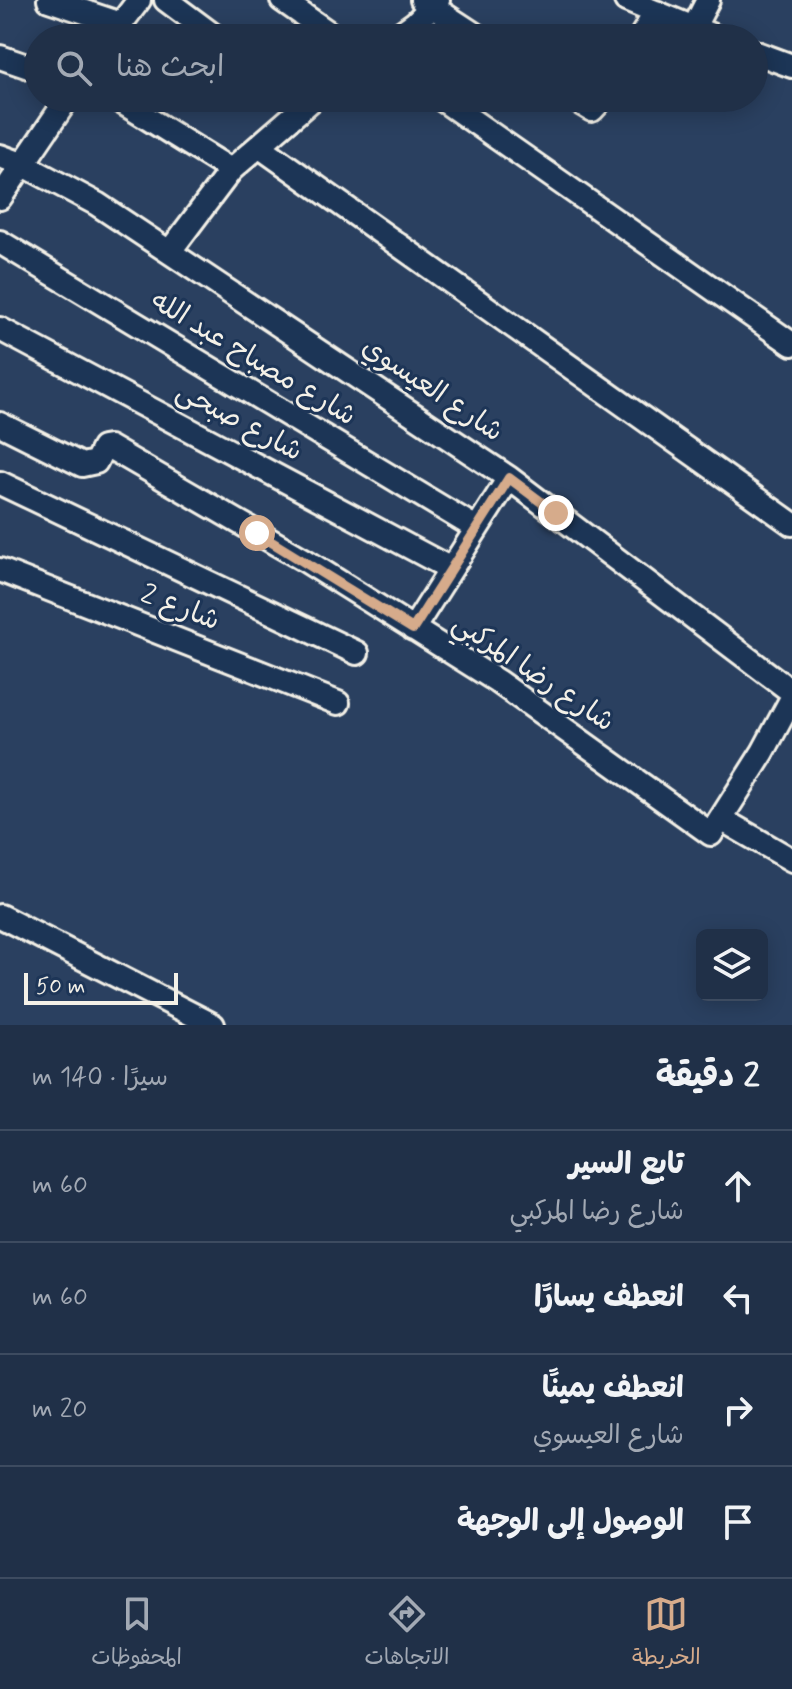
<!DOCTYPE html>
<html lang="ar">
<meta charset="utf-8">
<style>
:root{--surface:#203048;--page:#28384f;--text:#f1f3f6;--muted:#a2a9b4;--line:#3d4b60;--accent:#d6ab8b}
body{margin:0;font-family:Mynerve,"Playpen Sans Arabic",sans-serif;background:var(--page);color:var(--text);direction:rtl}
.controls{position:absolute;right:24px;bottom:24px;display:grid;overflow:hidden;border-radius:12px;box-shadow:0 4px 20px #0003}
.controls button{width:72px;height:72px;display:grid;place-items:center;padding:0;border:0;border-bottom:2px solid var(--line);background:var(--surface);color:var(--text);font:40px sans-serif}
.scale{position:absolute;left:24px;bottom:20px;width:154px;box-sizing:border-box;padding-left:8px;border:4px solid #f4f1e8;border-top:0;font-size:22px;line-height:28px;white-space:nowrap;color:#f4f1e8;-webkit-text-stroke:6px #1d3557;paint-order:stroke}
.stop{position:absolute;width:24px;height:24px;margin:-18px;border:6px solid #d6ab8b;border-radius:50%;background:#fff}
.stop.end{background:#d6ab8b;border-color:#fff;box-shadow:0 2px 8px #0008}
.list{margin:0;padding:0;list-style:none}
h2{display:flex;justify-content:space-between;align-items:center;height:104px;margin:0;padding:0 32px;font-size:34px}
h2 small{font-size:26px;font-weight:400;color:var(--muted)}
.list li{display:grid;grid-template-columns:52px 1fr auto;gap:24px;align-items:center;box-sizing:border-box;height:112px;padding:0 32px;border-top:2px solid var(--line)}
.list b{display:block;font-size:30px;white-space:nowrap}
.list p{margin:0;font-size:26px;white-space:nowrap;color:var(--muted)}
.list em{font-size:26px;font-style:normal;color:var(--muted)}
.icon{flex:none;width:44px;height:44px;fill:none;stroke:currentColor;stroke-width:2;stroke-linecap:round;stroke-linejoin:round}
.map{position:relative;flex:none;width:792px;height:1025px;overflow:hidden;direction:ltr}
.search{position:absolute;background:var(--surface);box-shadow:0 4px 20px #0003;left:24px;right:24px;top:24px;height:88px;display:flex;align-items:center;gap:20px;box-sizing:border-box;padding:0 28px;border-radius:44px;color:var(--muted);font-size:30px}
.sheet{height:552px;background:var(--surface)}
nav{display:flex;justify-content:space-around;align-items:center;box-sizing:border-box;height:112px;border-top:2px solid var(--line);background:var(--surface);font-size:22px;color:var(--muted)}
nav a{display:grid;justify-items:center;gap:4px}
nav .on{color:var(--accent)}
.map>svg:first-child{display:block}
.lines{fill:none;stroke-linecap:round;stroke-linejoin:round}
.minor-casing{stroke:#f4f1e8;stroke-width:28}
.minor{stroke:#1d3557;stroke-width:22}
.route{stroke:#d6ab8b;stroke-width:10}
.labels{text-anchor:middle;dominant-baseline:central;stroke-width:6;stroke-linejoin:round;paint-order:stroke}
.street-label{font-size:28px;fill:#f4f1e8;stroke:#1d3557}
</style>
<div class="map">
<svg width="792" height="1025" viewBox="0 0 792 1025">
<rect width="100%" height="100%" fill="#2a4060"/>
<filter id="ink" filterUnits="userSpaceOnUse"><feTurbulence type="fractalNoise" baseFrequency=".0125" numOctaves="2"/><feDisplacementMap in="SourceGraphic" scale="16" xChannelSelector="R" yChannelSelector="G"/><feConvolveMatrix kernelMatrix="1 2 1 2 8 2 1 2 1" color-interpolation-filters="sRGB"/></filter>
<g filter="url(#ink)">
<g class="lines">
<g class="minor-casing">
<path id="minor" d="M49 0 121 24
M166 0 217 38
M282 0 336 38
M422 0 480 38
M626 0 718 38
M693 29 708 0
M110 38 139 0
M394 38 415 23 438 0
M640 38 656 12
M754 52 792 66
M0 57 38 70
M115 98 231 170
M440 98 792 344
M572 98 592 110 603 98
M259 146 792 524
M0 156 22 164 97 204 509 478 792 692
M0 198 68 98
M0 242 476 528
M170 251 231 170 314 98
M0 329 451 569
M0 424 82 465 96 462 103 448 109 447 306 561 497 681 711 834 763 752 792 698
M0 483 357 653
M0 570 338 703
M413 629 509 478
M721 819 792 860
M0 916 213 1025"/>
</g>
<use href="#minor" class="minor"/>
</g>
</g>
<g class="lines" filter="url(#ink)">
<path class="route" d="M257 533 413 629 509 478 556 513"/>
</g>
<g class="labels">
<g class="street-label">
<text transform="translate(253 359) rotate(31)">شارع مصباح عبد الله</text>
<text transform="translate(432 390) rotate(34)">شارع العيسوي</text>
<text transform="translate(239 422) rotate(28)">شارع صبحى</text>
<text transform="translate(180 608) rotate(21)">شارع 2</text>
<text transform="translate(533 673) rotate(34)">شارع رضا المركبي</text>
</g>
</g>
</svg>
<div class="controls">
<button><svg class="icon" aria-label="layers" viewBox="0 0 24 24"><path d="M12 4l9 5-9 5-9-5zM3 14l9 5 9-5"/></svg></button>
</div>
<div class="scale">50 m</div>
<div class="stop" style="left:257px;top:533px"></div>
<div class="stop end" style="left:556px;top:513px"></div>
<div class="search"><svg class="icon" aria-label="search" viewBox="0 0 24 24"><circle cx="10" cy="10" r="6"/><path d="M15 15l6 6"/></svg>ابحث هنا</div>
</div>
<section class="sheet">
<h2>2 دقيقة<small>سيرًا · 140 m</small></h2>
<ul class="list">
<li><svg class="icon" aria-label="ahead" viewBox="0 0 24 24"><path d="M12 20V5M6 11l6-6 6 6"/></svg><div><b>تابع السير</b><p>شارع رضا المركبي</p></div><em>60 m</em></li>
<li><svg class="icon" aria-label="left" viewBox="0 0 24 24"><path d="M17 20v-9H6M10 6l-5 5 5 5"/></svg><div><b>انعطف يسارًا</b></div><em>60 m</em></li>
<li><svg class="icon" aria-label="right" viewBox="0 0 24 24"><path d="M7 20v-9h11M14 6l5 5-5 5"/></svg><div><b>انعطف يمينًا</b><p>شارع العيسوي</p></div><em>20 m</em></li>
<li><svg class="icon" aria-label="arrive" viewBox="0 0 24 24"><path d="M6 21V4h12l-3 4 3 4H6"/></svg><div><b>الوصول إلى الوجهة</b></div></li>
</ul>
</section>
<nav>
<a class="on"><svg class="icon" aria-label="map" viewBox="0 0 24 24"><path d="M3 6l6-2 6 2 6-2v14l-6 2-6-2-6 2zM9 4v14M15 6v14"/></svg>الخريطة</a>
<a><svg class="icon" aria-label="directions" viewBox="0 0 24 24"><path d="M12 3l9 9-9 9-9-9zM9 14v-3h6M13 9l2 2-2 2"/></svg>الاتجاهات</a>
<a><svg class="icon" aria-label="saved" viewBox="0 0 24 24"><path d="M7 4h10v16l-5-4-5 4z"/></svg>المحفوظات</a>
</nav>
